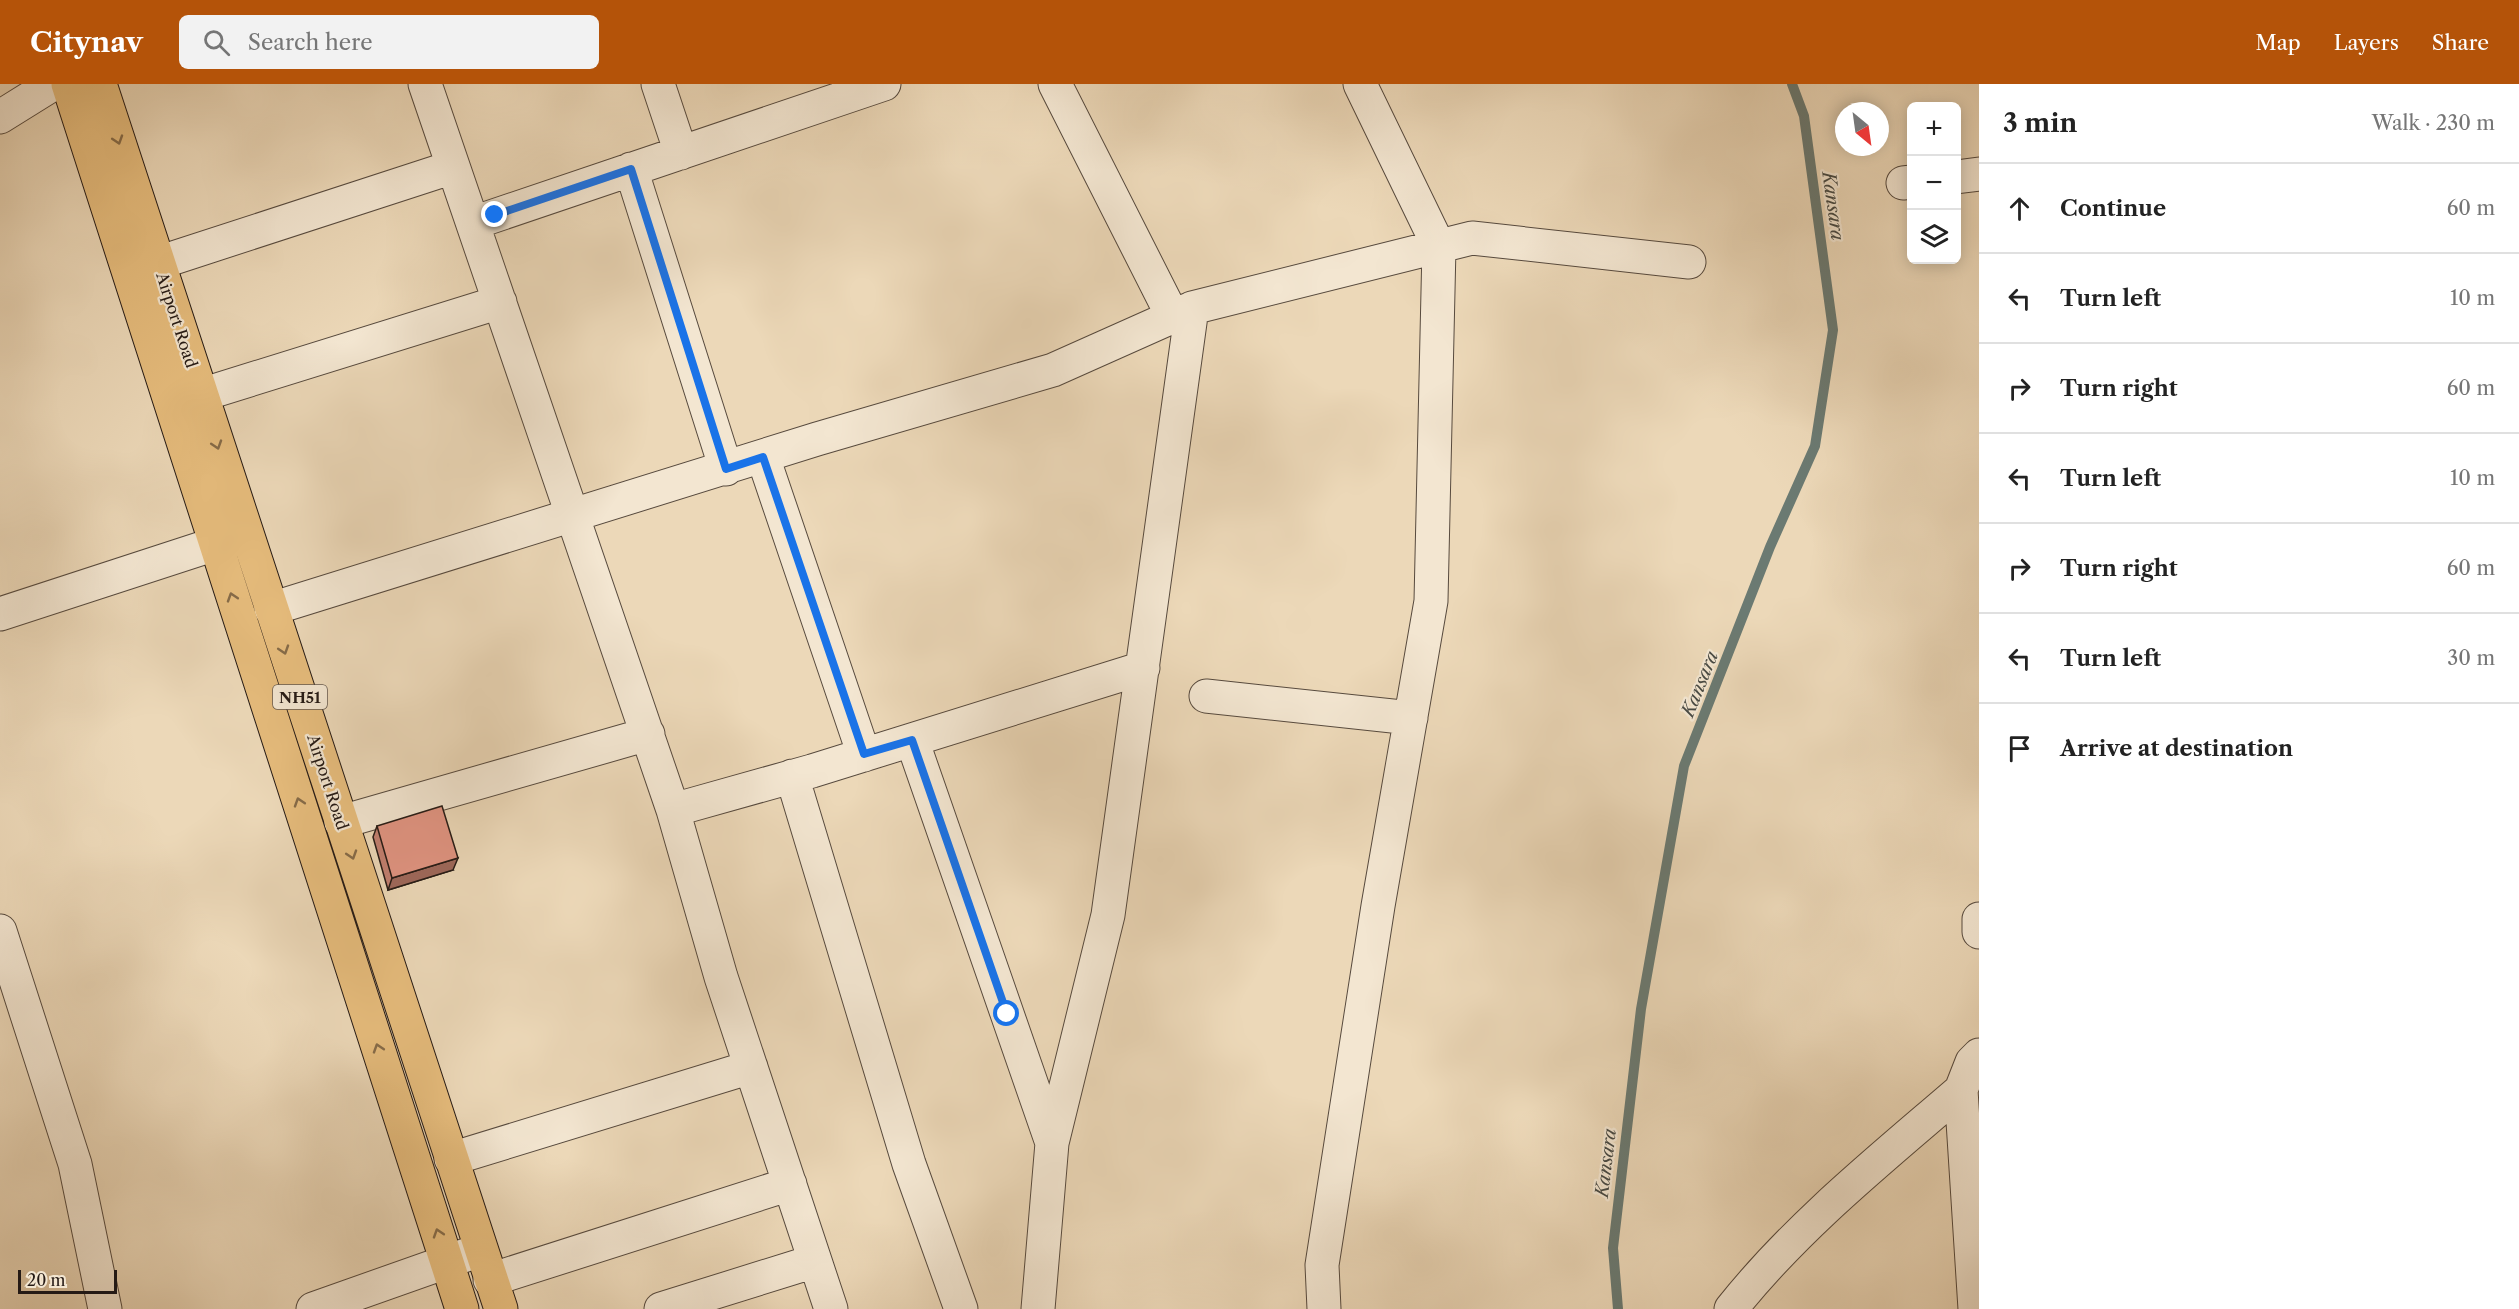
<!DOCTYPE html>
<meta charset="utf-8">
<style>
:root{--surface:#fff;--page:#f2f2f2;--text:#222;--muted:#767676;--line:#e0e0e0;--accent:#b45309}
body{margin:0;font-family:"Libre Caslon Text",serif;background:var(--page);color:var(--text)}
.controls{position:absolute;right:18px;top:18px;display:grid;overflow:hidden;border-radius:9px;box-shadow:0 3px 15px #0003}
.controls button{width:54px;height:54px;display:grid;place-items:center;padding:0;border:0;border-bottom:2px solid var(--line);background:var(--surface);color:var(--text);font:30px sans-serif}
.compass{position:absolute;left:1835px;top:18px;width:54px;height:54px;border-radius:50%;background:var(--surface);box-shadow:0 3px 15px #0003;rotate:151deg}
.scale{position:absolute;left:18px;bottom:15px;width:99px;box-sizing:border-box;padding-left:6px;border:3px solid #251a15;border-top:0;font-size:16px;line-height:21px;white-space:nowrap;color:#251a15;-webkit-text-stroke:4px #f3e6d1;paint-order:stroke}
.stop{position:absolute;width:18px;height:18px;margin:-14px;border:4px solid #1a73e8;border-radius:50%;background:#fff}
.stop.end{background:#1a73e8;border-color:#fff;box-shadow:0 2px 6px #0008}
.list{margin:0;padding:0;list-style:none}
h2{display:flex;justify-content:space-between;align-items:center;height:78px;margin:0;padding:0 24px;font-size:26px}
h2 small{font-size:20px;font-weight:400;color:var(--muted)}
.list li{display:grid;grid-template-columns:39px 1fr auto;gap:18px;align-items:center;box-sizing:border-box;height:90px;padding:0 24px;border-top:2px solid var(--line)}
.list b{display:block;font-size:22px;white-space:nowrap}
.list em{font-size:20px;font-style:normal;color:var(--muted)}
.icon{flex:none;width:33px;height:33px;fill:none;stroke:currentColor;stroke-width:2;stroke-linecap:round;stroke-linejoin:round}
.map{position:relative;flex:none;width:1979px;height:1225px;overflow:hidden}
header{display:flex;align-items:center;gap:36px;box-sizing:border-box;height:84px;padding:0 30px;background:var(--accent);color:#fff}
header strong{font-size:28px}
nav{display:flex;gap:33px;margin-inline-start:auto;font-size:21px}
.search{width:420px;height:54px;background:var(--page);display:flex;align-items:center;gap:15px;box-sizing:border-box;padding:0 21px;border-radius:9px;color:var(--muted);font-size:22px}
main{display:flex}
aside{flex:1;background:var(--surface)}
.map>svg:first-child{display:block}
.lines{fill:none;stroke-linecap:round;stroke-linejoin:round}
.stream{stroke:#6b7a72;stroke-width:10}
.street-casing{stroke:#574a3e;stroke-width:35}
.highway-casing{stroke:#251a15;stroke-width:35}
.street{stroke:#f3e6d1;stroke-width:33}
.highway{stroke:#e6bc7c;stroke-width:33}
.wall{fill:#c27f70;stroke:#251a15;stroke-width:1.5}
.shaded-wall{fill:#9e685b;stroke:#251a15;stroke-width:1.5}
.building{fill:#e19482;stroke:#251a15;stroke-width:1.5}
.oneway{stroke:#866b48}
.route{stroke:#1a73e8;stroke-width:8}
.labels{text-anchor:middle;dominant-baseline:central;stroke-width:4.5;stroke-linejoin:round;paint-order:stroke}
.shield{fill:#f3e6d1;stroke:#63574d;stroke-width:1.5}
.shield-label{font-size:15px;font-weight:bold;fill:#251a15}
.street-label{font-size:16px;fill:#251a15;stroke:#f3e6d1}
.water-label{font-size:18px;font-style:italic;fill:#484a44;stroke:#f3e6d1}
</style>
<header>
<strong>Citynav</strong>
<div class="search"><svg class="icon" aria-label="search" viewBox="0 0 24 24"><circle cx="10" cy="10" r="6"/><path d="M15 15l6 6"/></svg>Search here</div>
<nav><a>Map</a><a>Layers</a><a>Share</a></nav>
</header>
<main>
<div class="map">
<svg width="1979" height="1225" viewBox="0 0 1979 1225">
<rect width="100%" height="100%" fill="#ecd8b8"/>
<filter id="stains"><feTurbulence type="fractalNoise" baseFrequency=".00333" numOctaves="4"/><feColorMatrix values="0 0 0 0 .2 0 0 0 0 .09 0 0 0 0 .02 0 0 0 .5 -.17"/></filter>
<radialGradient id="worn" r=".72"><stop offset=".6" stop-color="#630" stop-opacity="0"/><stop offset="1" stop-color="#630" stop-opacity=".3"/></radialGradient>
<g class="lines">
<path class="stream" d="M1618 1225 1613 1164 1641 925 1684 682 1770 463 1815 362 1833 246 1804 32 1792 0"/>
<g class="street-casing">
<path id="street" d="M425 0 673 726 812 687 1143 584
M658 0 681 69
M1055 0 1173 233
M0 33 53 0
M631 85 726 385
M1956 93 1979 90
M1903 99 1912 98
M473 139 884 0
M158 179 453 83
M201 311 500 218
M763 373 864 671
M271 525 817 355 1053 286 1192 224 1472 154 1689 178
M0 530 215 460
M1206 612 1411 634
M912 656 1052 1059 1038 1225
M792 692 909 1080 961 1225
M673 726 721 893 831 1225
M341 738 648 650
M1979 835V848
M0 847 75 1080 105 1225
M1052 1059 1108 831 1192 224
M451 1075 751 983
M490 1196 790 1100
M313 1225 480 1166
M661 1225 815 1177
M1324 1225 1322 1181 1378 822 1431 517 1439 163 1360 0
M1731 1225C1797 1142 1881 1075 1961 1006
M1975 1225 1961 1006 1972 978 1979 971"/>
</g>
<g class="highway-casing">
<path id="highway" d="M68 0 462 1225
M100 0 501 1225"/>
</g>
<use href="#street" class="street"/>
<use href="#highway" class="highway"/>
</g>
<path class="wall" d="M377 742 453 786 388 806 373 753Z"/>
<path class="shaded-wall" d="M458 774 453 786 388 806 392 794Z"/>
<path class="building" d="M442 722 458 774 392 794 377 742Z"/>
<defs><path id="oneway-chevron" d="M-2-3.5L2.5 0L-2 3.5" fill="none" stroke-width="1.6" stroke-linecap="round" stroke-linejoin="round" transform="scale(1.5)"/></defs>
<g class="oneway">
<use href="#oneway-chevron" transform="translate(118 56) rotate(72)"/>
<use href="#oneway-chevron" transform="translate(217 361) rotate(72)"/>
<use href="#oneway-chevron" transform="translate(232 513) rotate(-108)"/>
<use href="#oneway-chevron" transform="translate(284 566) rotate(72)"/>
<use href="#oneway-chevron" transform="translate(299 718) rotate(-108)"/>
<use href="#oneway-chevron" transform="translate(352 771) rotate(72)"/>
<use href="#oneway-chevron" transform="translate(378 964) rotate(-108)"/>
<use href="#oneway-chevron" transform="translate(438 1149) rotate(-108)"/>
</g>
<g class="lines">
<path class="route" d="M495 131 631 85 726 385 763 373 864 670 912 656 1007 930"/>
</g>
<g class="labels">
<rect class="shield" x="273" y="601" width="54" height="24" rx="4.5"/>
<g class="shield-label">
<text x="300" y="613">NH51</text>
</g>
<g class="street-label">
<text transform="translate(177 236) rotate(72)">Airport Road</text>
<text transform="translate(328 698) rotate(72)">Airport Road</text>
</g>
<g class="water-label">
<text transform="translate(1833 122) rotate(82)">Kansara</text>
<text transform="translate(1700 600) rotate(-68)">Kansara</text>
<text transform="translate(1606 1079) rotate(-83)">Kansara</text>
</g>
</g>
<rect width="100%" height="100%" filter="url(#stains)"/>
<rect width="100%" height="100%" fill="url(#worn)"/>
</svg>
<div class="controls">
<button>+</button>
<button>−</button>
<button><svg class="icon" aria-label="layers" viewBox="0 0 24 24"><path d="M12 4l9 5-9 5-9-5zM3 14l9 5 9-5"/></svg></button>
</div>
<svg class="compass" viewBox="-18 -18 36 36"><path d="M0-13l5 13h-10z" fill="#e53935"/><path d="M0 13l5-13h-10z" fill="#767676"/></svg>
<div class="scale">20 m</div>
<div class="stop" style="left:1007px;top:930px"></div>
<div class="stop end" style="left:495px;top:131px"></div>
</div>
<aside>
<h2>3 min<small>Walk · 230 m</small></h2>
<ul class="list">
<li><svg class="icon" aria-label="ahead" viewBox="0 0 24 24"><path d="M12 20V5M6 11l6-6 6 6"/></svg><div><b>Continue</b></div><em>60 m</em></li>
<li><svg class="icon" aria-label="left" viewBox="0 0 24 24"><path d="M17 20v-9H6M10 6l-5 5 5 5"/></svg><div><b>Turn left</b></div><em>10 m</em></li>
<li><svg class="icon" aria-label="right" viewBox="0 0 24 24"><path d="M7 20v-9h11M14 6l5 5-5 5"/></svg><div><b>Turn right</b></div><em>60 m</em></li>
<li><svg class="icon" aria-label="left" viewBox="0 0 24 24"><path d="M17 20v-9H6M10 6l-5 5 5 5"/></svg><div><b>Turn left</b></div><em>10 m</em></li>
<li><svg class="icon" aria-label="right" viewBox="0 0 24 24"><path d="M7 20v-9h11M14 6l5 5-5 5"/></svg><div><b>Turn right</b></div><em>60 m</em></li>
<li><svg class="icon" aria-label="left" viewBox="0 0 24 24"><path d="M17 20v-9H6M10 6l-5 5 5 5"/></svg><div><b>Turn left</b></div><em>30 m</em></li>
<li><svg class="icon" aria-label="arrive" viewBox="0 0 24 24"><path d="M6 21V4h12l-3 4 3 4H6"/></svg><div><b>Arrive at destination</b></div></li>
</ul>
</aside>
</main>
